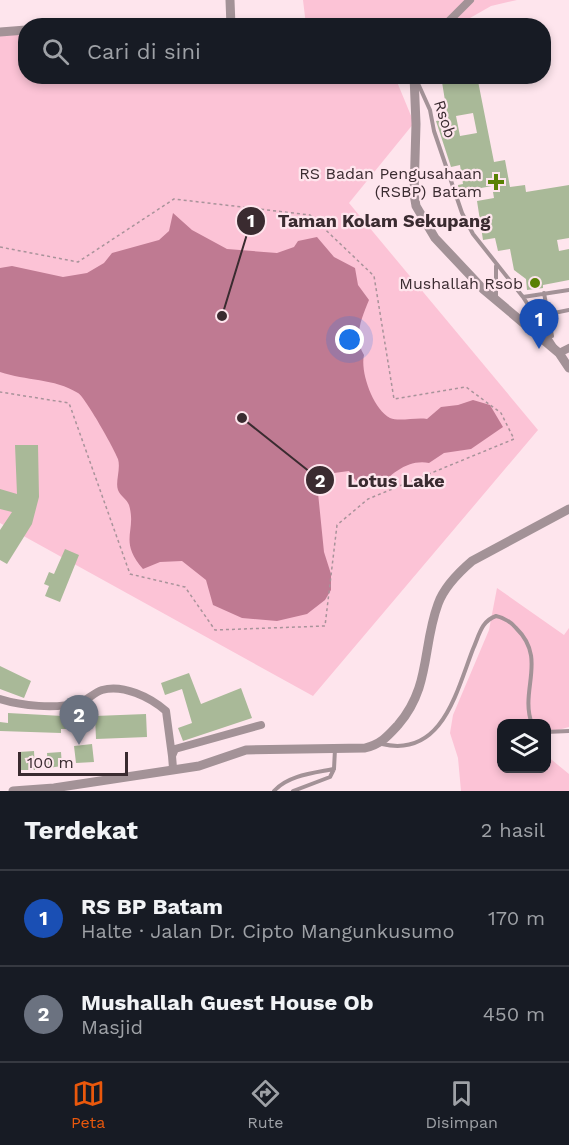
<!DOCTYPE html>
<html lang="id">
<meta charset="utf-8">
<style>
:root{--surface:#171b24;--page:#20242c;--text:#f1f3f6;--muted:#9ea1a6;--line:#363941;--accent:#ea580c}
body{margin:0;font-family:"Work Sans",sans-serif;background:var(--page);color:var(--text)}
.controls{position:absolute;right:18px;bottom:18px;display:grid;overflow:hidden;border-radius:12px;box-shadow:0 3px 9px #0003}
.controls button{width:54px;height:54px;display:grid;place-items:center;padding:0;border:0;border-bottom:2px solid var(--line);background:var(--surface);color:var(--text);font:30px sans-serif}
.scale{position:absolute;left:18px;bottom:15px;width:110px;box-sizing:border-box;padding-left:6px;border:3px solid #3a2b30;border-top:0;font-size:16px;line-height:21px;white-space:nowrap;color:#3a2b30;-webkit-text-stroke:4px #fee5ed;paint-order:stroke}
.you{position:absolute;left:350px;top:340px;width:21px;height:21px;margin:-15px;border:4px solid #fff;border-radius:50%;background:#1a73e8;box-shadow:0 0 0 9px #1a73e833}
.badge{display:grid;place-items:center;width:39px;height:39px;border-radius:50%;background:var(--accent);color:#fff;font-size:20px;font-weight:700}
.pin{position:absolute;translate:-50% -50px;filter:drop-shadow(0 2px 3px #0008)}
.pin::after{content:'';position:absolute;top:32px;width:21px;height:18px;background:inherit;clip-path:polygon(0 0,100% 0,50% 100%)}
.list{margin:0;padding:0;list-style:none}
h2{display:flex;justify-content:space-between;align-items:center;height:78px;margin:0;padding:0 24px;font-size:26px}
h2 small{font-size:20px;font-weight:400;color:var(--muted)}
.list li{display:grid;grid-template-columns:39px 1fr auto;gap:18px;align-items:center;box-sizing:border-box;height:96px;padding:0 24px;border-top:2px solid var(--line)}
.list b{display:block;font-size:22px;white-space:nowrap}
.list p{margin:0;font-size:20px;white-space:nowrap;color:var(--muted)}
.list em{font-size:20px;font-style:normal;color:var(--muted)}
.icon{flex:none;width:33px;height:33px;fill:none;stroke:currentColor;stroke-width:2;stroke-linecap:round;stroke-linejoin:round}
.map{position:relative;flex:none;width:569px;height:791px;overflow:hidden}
.search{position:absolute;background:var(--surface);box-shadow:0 3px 9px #0003;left:18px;right:18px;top:18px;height:66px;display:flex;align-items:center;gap:15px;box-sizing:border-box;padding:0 21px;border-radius:24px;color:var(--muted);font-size:22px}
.sheet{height:270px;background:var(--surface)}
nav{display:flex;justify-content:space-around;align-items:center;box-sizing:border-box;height:84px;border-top:2px solid var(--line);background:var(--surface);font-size:16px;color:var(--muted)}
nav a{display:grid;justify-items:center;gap:3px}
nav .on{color:var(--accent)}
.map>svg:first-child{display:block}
.green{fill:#fcc3d6}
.water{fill:#bf7a92}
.building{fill:#a9b998;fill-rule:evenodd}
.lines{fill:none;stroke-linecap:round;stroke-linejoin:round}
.path{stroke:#a8939a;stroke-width:1.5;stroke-dasharray:3 3;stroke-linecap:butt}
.service{stroke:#a39297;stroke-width:4}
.minor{stroke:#a39297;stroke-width:8}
.tertiary{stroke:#a39297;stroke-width:9}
.poi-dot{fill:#598103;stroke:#fee5ed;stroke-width:2}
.labels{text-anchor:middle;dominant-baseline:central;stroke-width:4.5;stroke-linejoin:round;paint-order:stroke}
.street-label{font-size:16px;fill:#3a2b30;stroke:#fee5ed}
.poi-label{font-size:16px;fill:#3a2b30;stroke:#fee5ed;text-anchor:end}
.leader{fill:none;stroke:#3a2b30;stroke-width:2}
.callout-dot{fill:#3a2b30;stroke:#fee5ed;stroke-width:2}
.mark-label{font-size:18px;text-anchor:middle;font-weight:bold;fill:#fff}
.callout-label{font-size:18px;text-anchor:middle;font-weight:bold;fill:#3a2b30;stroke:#fee5ed;stroke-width:4.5;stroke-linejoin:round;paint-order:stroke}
</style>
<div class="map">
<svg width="569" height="791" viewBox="0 0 569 791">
<rect width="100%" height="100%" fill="#fee5ed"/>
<path class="green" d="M303 0H517L491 6 456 26 306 25Z
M25 30 26 76 395 77 414 123 349 203 538 430 313 696 0 523V32Z
M497 588 564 635 569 628V727L547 733 546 724H502V768H546L547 756 569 774V791H461L458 758 450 733 453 715 489 630Z"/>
<path class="water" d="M173 213 192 230 227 249 277 253 294 247 298 241 317 237 334 257 355 268 358 285 369 300C362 317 353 337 364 355 360 372 373 409 390 418 399 422 416 417 427 419L441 407 458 405 473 400 490 405 503 427 471 449 444 453 429 463C408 459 391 474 378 488 362 487 358 485 349 471L326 474 317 483 324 552 331 574V590L325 600 307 614 277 621 242 618 213 605 206 580 182 561 160 562 143 569C118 540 137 532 129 505 127 499 120 496 118 490 115 482 121 469 118 459 115 450 85 397 78 393 54 378 26 381 0 372V268L12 266 63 277 87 273 104 263 112 253 159 240 169 231Z"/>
<path class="building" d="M441 76H477L494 162 505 160 510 187 525 185 526 192 569 185V238L557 240 559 251 569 249V280L543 285V288L527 290 526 279 514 270 510 249 498 251 495 238 483 240 477 201 494 198 492 186 459 192 458 185 463 184 460 165 451 167 436 121 448 119ZM473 113 477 133 460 136 456 116Z
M15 445H38L39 497 32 524 7 564 0 560V530L12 512 0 509V489L17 494Z
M65 549 79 555 60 602 45 596 49 586 44 584 49 572 54 574Z
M0 666 31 681 24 698 0 689Z
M189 673 201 704 241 688 252 718 183 741 178 728 192 723 182 689 165 695 161 683Z
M8 713 81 717V729H61V733L0 731V722L8 723Z
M146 714 147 737 96 739 95 716Z
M92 744 94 762 76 763 74 746Z
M34 751 35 770H20L19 752Z
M61 752 62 766 48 768 47 753Z"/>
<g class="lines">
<path class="path" d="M0 247 78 262 174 199 310 215 374 276 394 399 466 387 501 413 514 439 368 499 337 525 325 626 215 630 185 587 130 574 69 403 0 392"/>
<path class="service" d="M416 79 430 110 434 131 462 213 473 234 523 297 556 348
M496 266V298
M544 293 552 336
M523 297 569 290
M549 314 569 310
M546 732 569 731
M382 744C442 758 456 693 473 649 479 636 481 621 496 616 505 618 510 621 516 628 548 659 519 690 532 724
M274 791C288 775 314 773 334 769
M293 791 330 777 334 769 335 749"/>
<path class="minor" d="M444 26 470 0
M559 353 569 348
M0 699C22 706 55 709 78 703 87 701 93 693 102 690 123 684 150 697 166 711L172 756
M173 768 172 756 175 749 261 725"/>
<path class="tertiary" d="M230 0 231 26
M0 32 26 30
M414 76 416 124 414 194 416 206 435 238 483 289 559 353 569 368
M13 791 54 788 199 766 246 750 365 748C381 744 387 737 398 725 431 687 422 647 438 604 444 587 458 573 472 561L569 509"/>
</g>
<g class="poi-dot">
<path d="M493 173h6v6h6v6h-6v6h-6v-6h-6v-6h6z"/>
<circle cx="535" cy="283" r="6"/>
</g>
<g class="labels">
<g class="street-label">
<text transform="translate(445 119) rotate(72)">Rsob</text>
</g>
<g class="poi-label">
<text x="482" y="173">RS Badan Pengusahaan<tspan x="482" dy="18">(RSBP) Batam</tspan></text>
<text x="523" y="283">Mushallah Rsob</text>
</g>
</g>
<path class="leader" d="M222 316L251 221M242 418L320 480"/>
<g class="callout-dot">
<circle cx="222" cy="316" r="6"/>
<circle cx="242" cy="418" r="6"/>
<circle cx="251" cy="221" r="15"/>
<circle cx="320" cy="480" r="15"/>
</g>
<g class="mark-label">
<text x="251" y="227">1</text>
<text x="320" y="487">2</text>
</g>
<g class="callout-label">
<text x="384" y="227">Taman Kolam Sekupang</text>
<text x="396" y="487">Lotus Lake</text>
</g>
</svg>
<div class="controls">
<button><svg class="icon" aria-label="layers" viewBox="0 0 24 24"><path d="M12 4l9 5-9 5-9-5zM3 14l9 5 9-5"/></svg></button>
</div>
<div class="scale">100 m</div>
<div class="you"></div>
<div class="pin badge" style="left:539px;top:349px;background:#1a4fb4">1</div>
<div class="pin badge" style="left:79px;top:745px;background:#6b7280">2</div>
<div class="search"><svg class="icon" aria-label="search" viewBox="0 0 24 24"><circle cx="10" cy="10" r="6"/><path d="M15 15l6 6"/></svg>Cari di sini</div>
</div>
<section class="sheet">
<h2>Terdekat<small>2 hasil</small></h2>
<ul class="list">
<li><span class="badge" style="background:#1a4fb4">1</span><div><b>RS BP Batam</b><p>Halte · Jalan Dr. Cipto Mangunkusumo</p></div><em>170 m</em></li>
<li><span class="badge" style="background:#6b7280">2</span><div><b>Mushallah Guest House Ob</b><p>Masjid</p></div><em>450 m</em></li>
</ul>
</section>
<nav>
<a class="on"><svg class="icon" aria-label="map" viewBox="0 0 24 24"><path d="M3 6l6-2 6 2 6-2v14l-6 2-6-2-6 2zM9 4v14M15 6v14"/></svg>Peta</a>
<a><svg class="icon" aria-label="directions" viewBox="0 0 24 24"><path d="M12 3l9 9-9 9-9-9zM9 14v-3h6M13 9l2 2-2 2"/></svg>Rute</a>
<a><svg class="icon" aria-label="saved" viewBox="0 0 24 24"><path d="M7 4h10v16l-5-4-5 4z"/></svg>Disimpan</a>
</nav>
